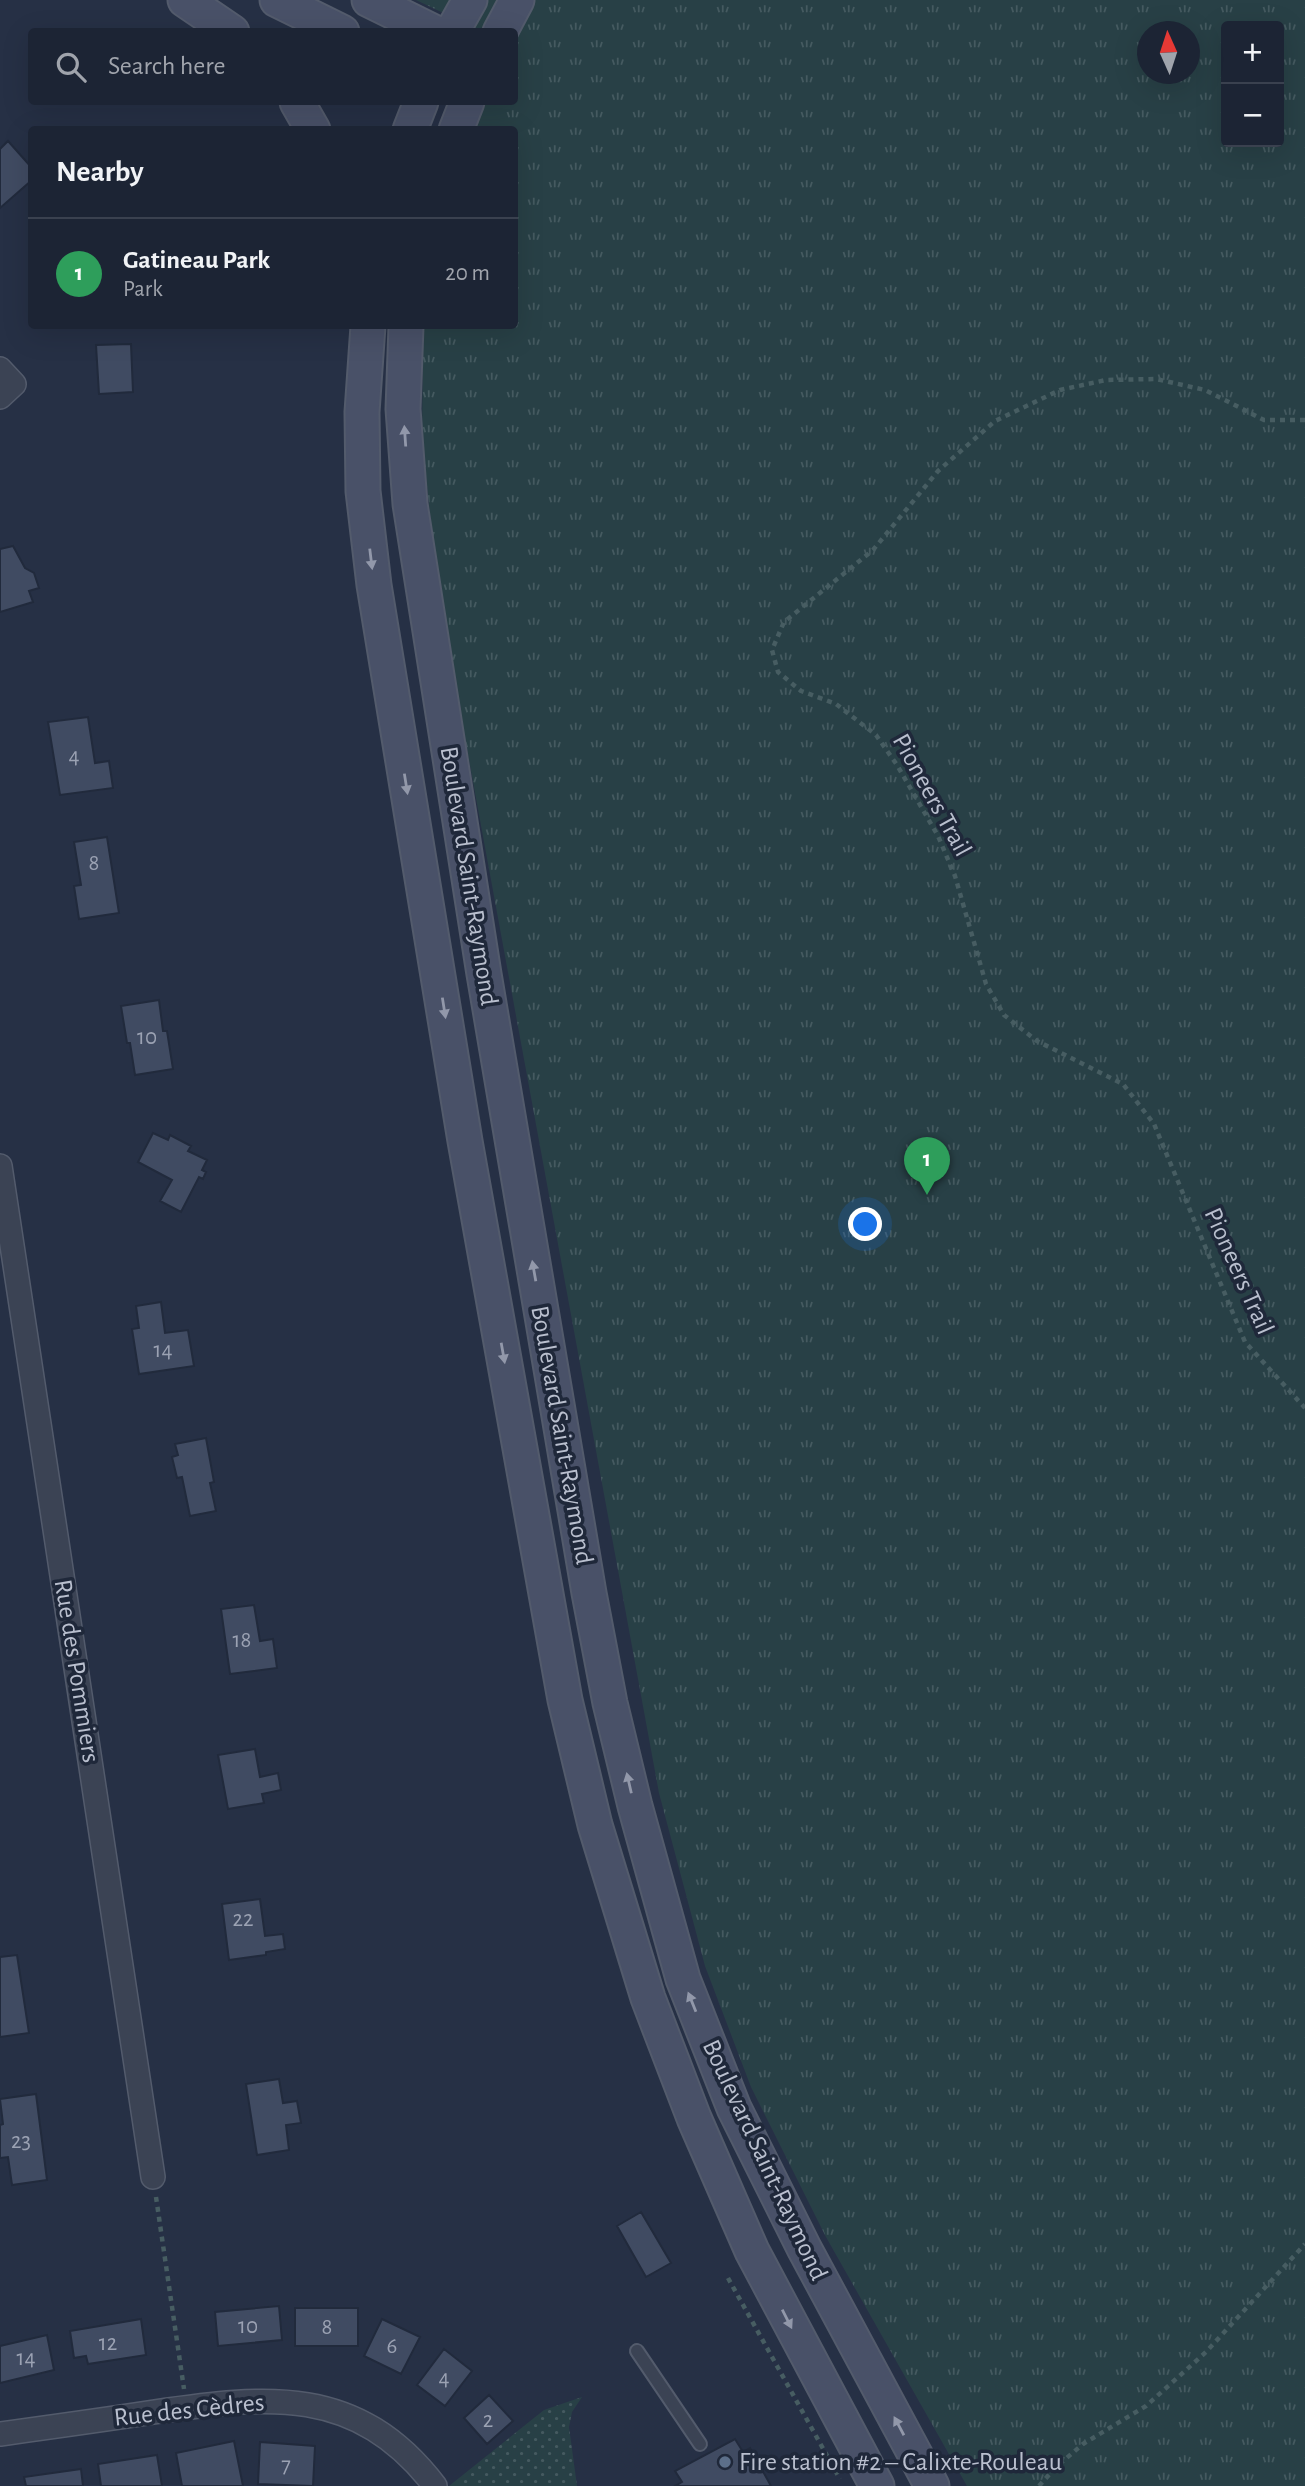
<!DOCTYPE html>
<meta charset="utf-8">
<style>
:root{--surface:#1c2434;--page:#252c3c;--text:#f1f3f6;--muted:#a0a4ac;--line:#3a414f;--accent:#b45309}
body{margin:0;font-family:"Alegreya Sans",sans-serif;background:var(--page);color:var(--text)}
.controls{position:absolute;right:21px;top:21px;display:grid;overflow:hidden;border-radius:7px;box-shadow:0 7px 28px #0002}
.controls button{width:63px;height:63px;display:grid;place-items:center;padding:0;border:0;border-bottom:2px solid var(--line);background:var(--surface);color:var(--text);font:35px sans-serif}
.compass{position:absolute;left:1137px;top:21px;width:63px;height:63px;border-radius:50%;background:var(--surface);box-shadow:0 7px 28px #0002;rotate:357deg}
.you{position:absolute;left:866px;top:1225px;width:24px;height:24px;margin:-18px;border:5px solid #fff;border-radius:50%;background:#1a73e8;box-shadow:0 0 0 10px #1a73e833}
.badge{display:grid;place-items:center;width:46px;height:46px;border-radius:50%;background:var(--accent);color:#fff;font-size:23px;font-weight:700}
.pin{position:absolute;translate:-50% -58px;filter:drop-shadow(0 2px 4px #0008)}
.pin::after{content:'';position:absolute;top:37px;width:24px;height:21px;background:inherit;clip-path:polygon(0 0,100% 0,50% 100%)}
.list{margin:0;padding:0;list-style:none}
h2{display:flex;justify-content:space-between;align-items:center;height:91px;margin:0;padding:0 28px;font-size:30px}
h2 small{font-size:23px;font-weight:400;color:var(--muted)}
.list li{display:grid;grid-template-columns:46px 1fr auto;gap:21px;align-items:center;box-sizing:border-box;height:112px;padding:0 28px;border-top:2px solid var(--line)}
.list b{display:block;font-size:26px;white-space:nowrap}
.list p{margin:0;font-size:23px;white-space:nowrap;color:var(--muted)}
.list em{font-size:23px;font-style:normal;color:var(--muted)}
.icon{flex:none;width:38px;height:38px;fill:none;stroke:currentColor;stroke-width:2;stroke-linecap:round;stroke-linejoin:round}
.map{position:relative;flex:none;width:1305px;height:2486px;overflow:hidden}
.search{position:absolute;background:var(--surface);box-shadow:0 7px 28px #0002;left:28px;top:28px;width:490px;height:77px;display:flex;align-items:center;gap:18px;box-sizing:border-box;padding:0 24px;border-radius:7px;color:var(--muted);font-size:26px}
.panel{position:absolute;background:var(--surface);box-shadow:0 7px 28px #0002;left:28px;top:126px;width:490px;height:203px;border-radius:7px}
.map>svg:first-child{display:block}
.grass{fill:url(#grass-dots)}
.park{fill:url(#park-tufts);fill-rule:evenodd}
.building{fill:#404b62;stroke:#212a3c;stroke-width:2}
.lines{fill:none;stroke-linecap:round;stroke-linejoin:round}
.lane-casing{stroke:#535b6c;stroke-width:16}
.street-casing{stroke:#535b6c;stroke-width:26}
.secondary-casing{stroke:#535b6c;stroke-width:37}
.path{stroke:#475d62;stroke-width:4.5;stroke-dasharray:5 5;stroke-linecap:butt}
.lane{stroke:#3b4354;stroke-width:12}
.street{stroke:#3b4354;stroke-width:23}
.secondary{stroke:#495168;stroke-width:33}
.oneway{fill:#9298aa}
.service-dot{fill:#5c6f8a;stroke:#1f283a;stroke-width:2.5}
.labels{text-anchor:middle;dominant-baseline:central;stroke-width:7;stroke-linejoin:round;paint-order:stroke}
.number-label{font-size:23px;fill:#9ba2b3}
.street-label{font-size:26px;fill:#b9bfce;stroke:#1f283a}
.poi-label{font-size:26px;fill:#b9bfce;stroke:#1f283a;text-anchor:start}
</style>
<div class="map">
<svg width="1305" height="2486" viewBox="0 0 1305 2486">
<defs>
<pattern id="grass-dots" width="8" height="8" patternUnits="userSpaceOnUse" patternTransform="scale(1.75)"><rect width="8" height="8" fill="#284046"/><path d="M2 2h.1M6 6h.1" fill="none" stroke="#455a60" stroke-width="1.8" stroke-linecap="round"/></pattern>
<pattern id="park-tufts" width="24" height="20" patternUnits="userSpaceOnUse" patternTransform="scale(1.75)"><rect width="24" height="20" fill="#284046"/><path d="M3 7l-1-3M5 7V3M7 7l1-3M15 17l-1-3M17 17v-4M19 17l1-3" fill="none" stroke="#455a60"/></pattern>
</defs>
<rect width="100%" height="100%" fill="#263045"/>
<path class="grass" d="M582 2397 572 2412 569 2427 577 2486H449L544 2410Z"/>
<path class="park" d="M416 0H1305V2486H967L826 2237 751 2087 705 1966 659 1793 439 597 422 440 423 326H514V130L473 129 484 102H514V32L481 31ZM1226 26H1279V142H1226ZM1148 32H1190V74H1148Z"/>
<path class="building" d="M8 141 32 168V180L0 208V149Z
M131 344 133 392 99 394 96 345Z
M13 546 25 568 34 573 39 588 29 591 33 602 0 612V549Z
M88 717 95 763 109 761 113 788 60 795 48 722Z
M107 837 119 913 79 919 74 886 81 885 74 842Z
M159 1000 163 1031H167L173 1069 135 1075 130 1043H127L121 1006Z
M153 1133 168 1140 170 1135 191 1146 188 1151 207 1160 202 1170 206 1172 203 1179 199 1177 181 1212 160 1201 172 1180 138 1162Z
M161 1302 165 1333 188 1330 194 1366 139 1374 132 1329 139 1328 136 1306Z
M206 1438 214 1482 210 1483 216 1511 190 1516 182 1477 177 1478 172 1457 178 1455 175 1444Z
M254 1605 260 1641 273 1639 277 1668 230 1674 221 1609Z
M255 1749 260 1777 278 1773 281 1790 262 1794 264 1803 228 1809 218 1755Z
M260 1899 265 1936 283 1934 285 1949 266 1952V1955L229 1960 222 1904Z
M17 1955 29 2033 0 2037V1957Z
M279 2079 283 2103 297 2101 301 2123 286 2125 289 2150 257 2155 246 2084Z
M36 2094 47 2180 12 2185 8 2157 0 2158V2125L3 2124 0 2099Z
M641 2212 671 2263 646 2277 617 2226Z
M279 2306 282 2340 218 2346 215 2312Z
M295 2308H358V2346H295Z
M141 2319 146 2355 88 2364 86 2356 74 2358 70 2331Z
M382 2319 420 2337 401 2374 364 2356Z
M47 2335 54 2370 0 2383V2346Z
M444 2349 472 2371 445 2406 417 2385Z
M489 2395 513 2421 487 2444 464 2418Z
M735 2439 743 2452 750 2448 771 2486H675L682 2482 675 2471Z
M234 2441 243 2486H182L176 2453Z
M260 2442 315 2446 313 2486 258 2484Z
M157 2455 162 2486H101L98 2464Z
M81 2469 83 2486H26L24 2477Z"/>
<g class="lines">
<g class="lane-casing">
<path id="lane" d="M637 2351 700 2444"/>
</g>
<g class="street-casing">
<path id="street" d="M0 369 14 384 0 397
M0 1166 153 2177
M0 2434C51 2427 102 2420 154 2412 266 2396 357 2384 435 2486"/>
</g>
<g class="secondary-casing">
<path id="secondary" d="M185 0 232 32
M277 0 342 32
M369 0 434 32
M452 32 470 0
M500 32 517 0
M297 102 313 130
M410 130 421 102
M456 130 467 102
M368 326 362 412 363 491 374 585 465 1141 565 1700 595 1825 648 1998 694 2118 752 2251 877 2486
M406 326 403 409 410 504 484 974 589 1593 610 1703 635 1806 683 1979 734 2108 804 2248 932 2486"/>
</g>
<path class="path" d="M1305 420H1264L1205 390 1156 379 1106 380 1060 390 995 421 938 471 873 550 784 622 772 650 778 672 801 691 836 704 876 735 897 765 938 836 955 876 986 984 1004 1015 1037 1041 1123 1084 1154 1124 1245 1342 1305 1408
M156 2197 184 2389
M728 2278 840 2479
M1039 2486 1056 2467 1083 2444 1146 2406 1206 2352 1305 2244"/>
<use href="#lane" class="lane"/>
<use href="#street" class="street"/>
<use href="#secondary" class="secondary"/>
</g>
<defs><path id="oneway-solid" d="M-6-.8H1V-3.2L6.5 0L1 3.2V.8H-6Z" transform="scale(1.75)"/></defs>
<g class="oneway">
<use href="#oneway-solid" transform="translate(405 436) rotate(-94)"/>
<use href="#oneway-solid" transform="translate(371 559) rotate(83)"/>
<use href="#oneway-solid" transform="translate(406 784) rotate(81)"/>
<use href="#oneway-solid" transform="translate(444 1008) rotate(81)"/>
<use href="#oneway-solid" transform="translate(534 1271) rotate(-100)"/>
<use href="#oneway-solid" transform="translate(503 1353) rotate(80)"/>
<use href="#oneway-solid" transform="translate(629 1783) rotate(-103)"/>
<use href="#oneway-solid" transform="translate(692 2002) rotate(-112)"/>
<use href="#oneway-solid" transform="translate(787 2319) rotate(63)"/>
<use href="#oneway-solid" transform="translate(899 2426) rotate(-118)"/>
</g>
<circle class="service-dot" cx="725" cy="2462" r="7"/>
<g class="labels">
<g class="number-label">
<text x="74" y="756">4</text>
<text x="94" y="863">8</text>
<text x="147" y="1037">10</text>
<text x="163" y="1350">14</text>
<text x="242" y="1640">18</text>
<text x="243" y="1919">22</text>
<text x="21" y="2141">23</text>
<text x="248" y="2326">10</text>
<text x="327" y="2327">8</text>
<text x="108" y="2343">12</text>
<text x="392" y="2346">6</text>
<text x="26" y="2358">14</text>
<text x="444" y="2378">4</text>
<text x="488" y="2420">2</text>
<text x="286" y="2465">7</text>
</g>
<g class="street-label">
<text transform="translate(932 795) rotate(61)">Pioneers Trail</text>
<text transform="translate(469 876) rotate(81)">Boulevard Saint-Raymond</text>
<text transform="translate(1239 1271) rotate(66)">Pioneers Trail</text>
<text transform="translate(562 1435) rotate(80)">Boulevard Saint-Raymond</text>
<text transform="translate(77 1671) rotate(81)">Rue des Pommiers</text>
<text transform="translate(765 2160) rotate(65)">Boulevard Saint-Raymond</text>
<text transform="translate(189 2410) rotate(-6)">Rue des Cèdres</text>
</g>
<g class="poi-label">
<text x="739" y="2462">Fire station #2 – Calixte-Rouleau</text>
</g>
</g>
</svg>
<div class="controls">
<button>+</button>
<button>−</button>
</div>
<svg class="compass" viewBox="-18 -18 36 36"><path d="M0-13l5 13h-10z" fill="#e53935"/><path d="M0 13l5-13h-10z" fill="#a0a4ac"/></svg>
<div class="you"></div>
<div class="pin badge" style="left:927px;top:1195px;background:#2e9e5b">1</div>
<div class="search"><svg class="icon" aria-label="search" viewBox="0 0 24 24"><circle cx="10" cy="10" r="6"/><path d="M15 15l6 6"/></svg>Search here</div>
<section class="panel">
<h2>Nearby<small></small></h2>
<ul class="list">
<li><span class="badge" style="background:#2e9e5b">1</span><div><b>Gatineau Park</b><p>Park</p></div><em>20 m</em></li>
</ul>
</section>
</div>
